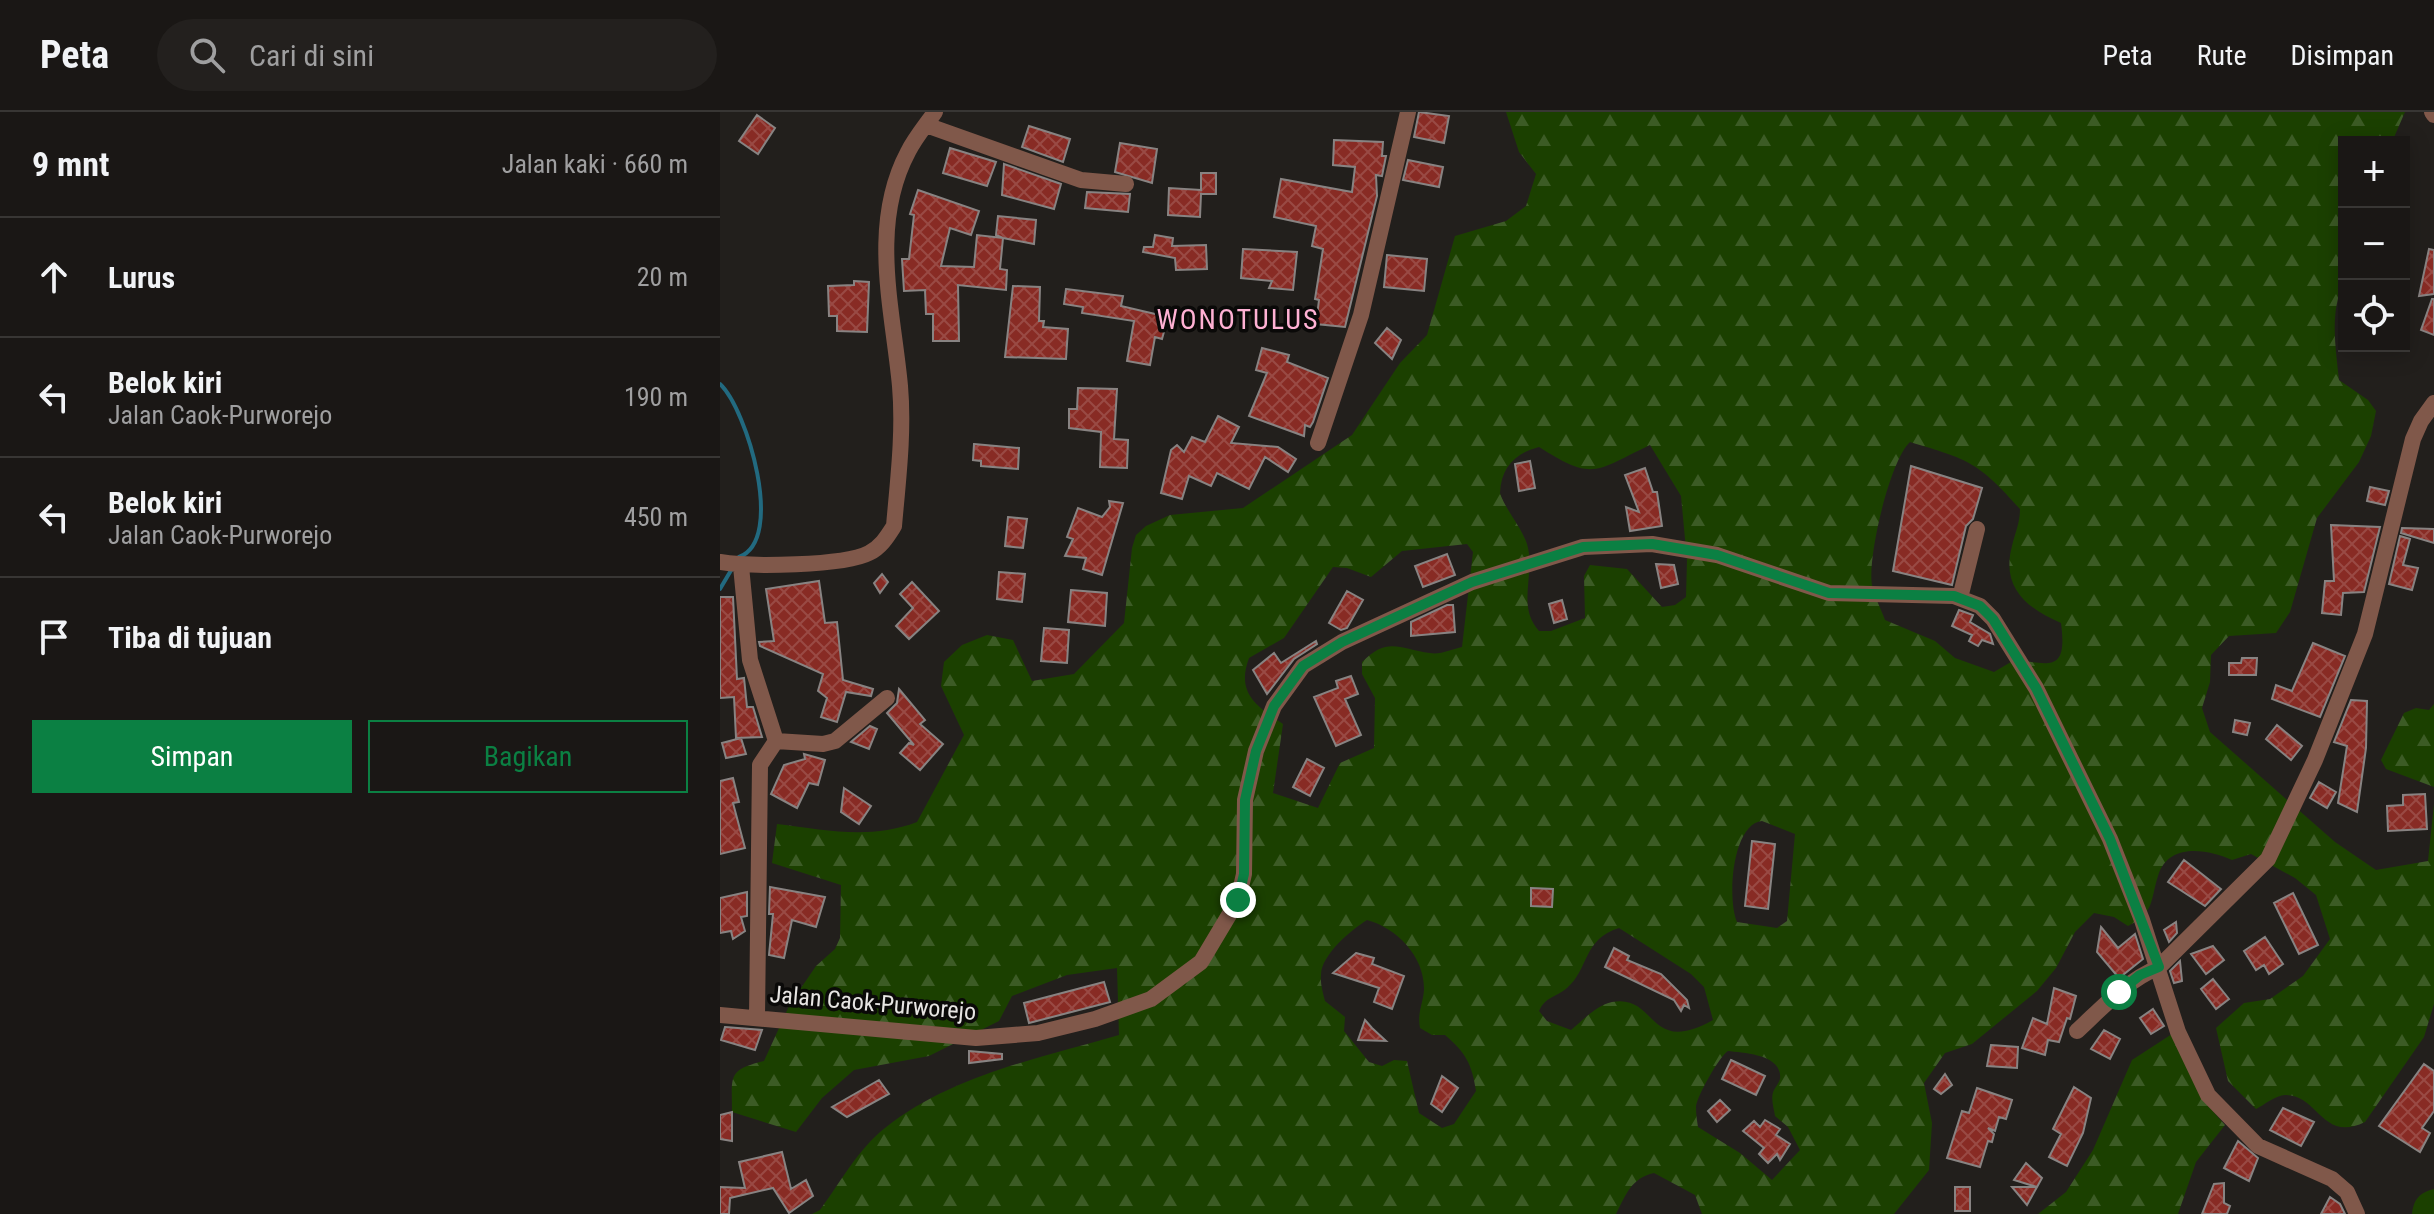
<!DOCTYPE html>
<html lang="id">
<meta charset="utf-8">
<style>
:root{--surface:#1a1715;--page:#23201e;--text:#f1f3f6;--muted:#9f9fa0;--line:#383634;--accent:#0b8043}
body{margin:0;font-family:"Roboto Condensed",sans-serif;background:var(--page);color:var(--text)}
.controls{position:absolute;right:24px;top:24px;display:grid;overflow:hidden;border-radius:0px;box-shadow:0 4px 20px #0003}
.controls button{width:72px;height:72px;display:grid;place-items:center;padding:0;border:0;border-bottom:2px solid var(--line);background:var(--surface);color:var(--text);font:40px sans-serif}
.stop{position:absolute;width:24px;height:24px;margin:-18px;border:6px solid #0b8043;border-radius:50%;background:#fff}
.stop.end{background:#0b8043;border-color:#fff;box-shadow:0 2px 8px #0008}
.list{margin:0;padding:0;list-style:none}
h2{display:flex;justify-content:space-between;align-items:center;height:104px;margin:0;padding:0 32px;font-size:34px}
h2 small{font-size:26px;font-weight:400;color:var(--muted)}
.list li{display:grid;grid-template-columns:52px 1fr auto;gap:24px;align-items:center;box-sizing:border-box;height:120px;padding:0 32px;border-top:2px solid var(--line)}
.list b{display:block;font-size:30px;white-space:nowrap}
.list p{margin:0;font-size:26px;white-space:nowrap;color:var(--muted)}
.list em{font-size:26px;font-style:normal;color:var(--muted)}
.actions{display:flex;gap:16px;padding:24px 32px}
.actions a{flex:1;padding:18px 0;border:2px solid var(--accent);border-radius:0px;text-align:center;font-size:28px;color:var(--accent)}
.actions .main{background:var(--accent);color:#fff}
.icon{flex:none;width:44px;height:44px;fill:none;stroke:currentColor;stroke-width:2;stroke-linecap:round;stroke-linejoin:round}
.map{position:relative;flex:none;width:1714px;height:1102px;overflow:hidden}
header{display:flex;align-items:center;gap:48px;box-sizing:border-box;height:112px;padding:0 40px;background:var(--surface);border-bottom:2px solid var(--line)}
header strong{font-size:38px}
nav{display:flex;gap:44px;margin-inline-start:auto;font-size:28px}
.search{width:560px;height:72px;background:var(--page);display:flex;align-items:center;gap:20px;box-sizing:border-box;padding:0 28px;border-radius:44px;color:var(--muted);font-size:30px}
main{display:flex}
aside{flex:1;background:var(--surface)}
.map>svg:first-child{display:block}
.forest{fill:url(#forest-firs);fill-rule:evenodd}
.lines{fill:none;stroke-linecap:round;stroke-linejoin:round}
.stream{stroke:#226a80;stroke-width:4}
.building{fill:url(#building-cross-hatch);stroke:#888382;stroke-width:2}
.minor{stroke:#80584a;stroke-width:16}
.route{stroke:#0b8043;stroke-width:10}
.labels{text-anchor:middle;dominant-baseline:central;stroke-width:7;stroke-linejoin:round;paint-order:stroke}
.street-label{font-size:24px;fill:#e7e5e3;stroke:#0a0908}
.quarter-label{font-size:28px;letter-spacing:2px;fill:#ffb1d4;stroke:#0a0908}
</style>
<header>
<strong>Peta</strong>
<div class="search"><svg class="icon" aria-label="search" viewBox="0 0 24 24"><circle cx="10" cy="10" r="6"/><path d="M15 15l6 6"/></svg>Cari di sini</div>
<nav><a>Peta</a><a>Rute</a><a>Disimpan</a></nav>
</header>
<main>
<aside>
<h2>9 mnt<small>Jalan kaki · 660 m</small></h2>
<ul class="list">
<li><svg class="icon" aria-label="ahead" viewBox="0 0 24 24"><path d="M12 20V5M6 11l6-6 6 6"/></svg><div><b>Lurus</b></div><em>20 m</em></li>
<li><svg class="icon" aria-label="left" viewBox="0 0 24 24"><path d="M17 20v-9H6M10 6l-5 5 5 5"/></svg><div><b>Belok kiri</b><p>Jalan Caok-Purworejo</p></div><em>190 m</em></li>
<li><svg class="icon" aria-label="left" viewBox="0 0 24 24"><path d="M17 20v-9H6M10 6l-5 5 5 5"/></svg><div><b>Belok kiri</b><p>Jalan Caok-Purworejo</p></div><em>450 m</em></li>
<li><svg class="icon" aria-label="arrive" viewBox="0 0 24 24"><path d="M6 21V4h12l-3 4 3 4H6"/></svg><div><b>Tiba di tujuan</b></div></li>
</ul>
<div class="actions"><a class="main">Simpan</a><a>Bagikan</a></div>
</aside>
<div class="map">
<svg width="1714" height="1102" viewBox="0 0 1714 1102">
<defs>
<pattern id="forest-firs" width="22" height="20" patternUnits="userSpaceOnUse" patternTransform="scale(2)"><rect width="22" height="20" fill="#1b4000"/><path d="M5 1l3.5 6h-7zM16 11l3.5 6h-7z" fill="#3c5b25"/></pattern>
<pattern id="building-cross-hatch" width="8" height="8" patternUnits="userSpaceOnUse" patternTransform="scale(2)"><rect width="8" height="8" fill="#882b24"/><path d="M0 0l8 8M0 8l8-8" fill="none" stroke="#994a44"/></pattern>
</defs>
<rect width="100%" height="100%" fill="#221f1c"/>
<path class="forest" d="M786 0H1685L1672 30H1624V171C1609 200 1616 237 1619 268L1648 288 1656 299 1651 324 1639 350 1597 406 1570 500 1556 521 1509 524 1491 543 1490 570 1482 596 1490 620 1615 730 1656 758 1708 749 1714 692V892L1704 925 1645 1010C1602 1031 1599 983 1565 983 1556 983 1544 993 1536 997L1508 969 1496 916 1524 891 1550 887 1583 864 1610 827 1596 783 1575 766 1531 742 1512 748C1488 737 1448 730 1438 764 1430 789 1435 800 1408 814L1394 805 1374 801 1355 820 1336 856 1317 879 1252 932 1225 941 1204 971 1212 1011 1209 1058 1174 1102H982L975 1083 934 1061C911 1066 906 1083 896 1102H92L100 1098C120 1071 138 1037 165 1016 232 963 320 946 399 923L397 856 347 863 292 884 279 909 209 944 134 958 102 986 76 1020 12 1000C12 964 7 958 44 949L70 892 96 854 115 837 120 826 121 773 52 751 57 712C106 718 150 728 197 710L244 623 221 574 224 550 242 533 267 523 293 528 312 569 354 562 404 511 412 436 416 423 426 414 450 403 523 396 632 323 680 251 707 223 735 124 786 109 806 94 816 62 799 40ZM1190 330C1250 348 1258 350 1300 397 1300 411 1295 421 1292 434 1281 475 1306 496 1341 511 1347 556 1334 555 1296 547L1274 560 1235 546 1215 529 1165 508C1161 497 1154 484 1152 473 1147 446 1170 348 1190 330ZM930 333 961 384 967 448 966 485 955 493 942 495 907 457 870 453 864 464 865 506 831 519H819C796 494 816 462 807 432 801 414 786 399 780 381 781 356 795 341 819 335 874 370 875 359 930 333ZM747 432 753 440 742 535C733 537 720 543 710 541 679 537 668 524 642 550V562L655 586 654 636 620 651 598 696 553 681 563 612C536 594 516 581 529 546L564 526 613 455 627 456 651 465 682 439ZM1042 709 1075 722 1067 809 1057 816 1017 810C1007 787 1012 712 1042 709ZM647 808C677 816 705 845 704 878 703 892 697 901 700 916L712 923H725C746 941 752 952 756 979L734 1012 722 1016 699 1001 687 949 674 948 662 954 649 950 624 919 625 905 605 889C603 881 600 871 601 863 601 843 631 818 647 808ZM899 816 971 862 984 875 993 908C927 945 938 882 892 890 877 893 863 908 851 918L827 909 819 899C826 884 835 886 847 876 869 857 863 827 899 816ZM1008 939C1023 941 1063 942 1060 967 1059 971 1056 974 1054 978 1050 986 1054 996 1055 1004L1068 1015 1080 1038 1052 1068 1020 1041 978 1015C977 1009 976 1002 976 995 976 986 1000 943 1008 939Z
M1714 592V675L1666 657 1661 648 1684 601 1696 596 1709 598Z
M1452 922 1482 987 1505 1013 1476 1050 1458 1102H1318L1346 1080 1373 1038 1412 948Z
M1714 1077V1102H1692C1694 1087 1699 1081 1714 1077Z"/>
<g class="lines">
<path class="stream" d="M0 272C27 297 66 428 19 445
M0 477 13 455"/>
</g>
<path class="building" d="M699 0 729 4 724 31 694 25Z
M37 3 55 16 38 42 19 29Z
M309 14 350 27 343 50 302 35Z
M614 28 663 30 662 44H666L662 64 656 63 657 84 625 215 596 212 599 188 595 187 603 137 592 134 596 114 554 105 561 67 632 80 635 55 613 53Z
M400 31 437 37 432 71 395 60Z
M230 36 276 50 267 74 223 61Z
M688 48 723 55 719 75 683 68Z
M284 52 341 72 334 97 282 83Z
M481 61H496V82H481L480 105 448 103 449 76 481 78Z
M198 78 259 99 251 123 230 116 221 154 254 155 257 123 283 126 276 123 278 104 316 108 314 132 283 126 280 157 287 158 286 178 238 173 239 229H213V202H206L205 178 184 179 182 147H189L194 103 190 102Z
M367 80 410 82 408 100 365 96Z
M435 123 453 126 452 134 486 133 487 157 456 158 455 146 423 140 424 135H433Z
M523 137 577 140 573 178 549 176 552 169 521 166Z
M1709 137 1714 138V182L1699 184Z
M667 143 707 147 704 179 664 175Z
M134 169 149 170 147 220 117 219V204H109L108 174 134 173Z
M293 174 320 175 319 209H324L323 215 348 217 346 247 285 245Z
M346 177 403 184 401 194 448 205 442 227 435 225 430 253 407 249 414 209 362 201 363 195 344 192Z
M1712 187H1714V223L1701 218Z
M667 216 681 228 672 247 655 231Z
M542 236 569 243 567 250 608 266 593 310 590 315 585 313 584 324 529 304 547 261 536 258Z
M358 276 397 277 394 327 408 328 407 356 380 355 381 320 349 316V297H357Z
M498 304 519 315 511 331 558 335 576 347 568 360 545 345 529 377 497 361 491 374 469 364 462 387 441 381 451 338 457 333 464 340 472 325 485 330Z
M254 332 299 336 298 357 261 354V349L253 348Z
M810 349 815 376 799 379 795 352Z
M1191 354 1262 376 1253 407 1246 414 1232 473 1173 459Z
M925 356 933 380H937L942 414 910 419 906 395 919 400 905 363Z
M1650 375 1669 379 1665 393 1647 389Z
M389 389 403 391 382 463 363 457 366 446 345 444 353 427 347 425 358 396 382 405 390 395Z
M288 405 307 407 303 436 285 434Z
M1611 413 1660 415 1644 480 1623 481 1621 503 1602 501 1605 469H1614Z
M1682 416 1714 417V431L1681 421Z
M1680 424 1690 427 1683 453 1698 456 1692 478 1669 472Z
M727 442 735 463 703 475 695 454Z
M936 452 954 453 958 472 941 476Z
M279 460 305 462 302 490 277 487Z
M162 462 168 470 160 481 154 471Z
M99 469 105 511 117 510 123 568 153 577 151 584 126 580 117 610 101 605 107 586 98 579 103 562 40 534 39 530 54 529 46 477Z
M192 470 219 499 189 527 176 514 193 496 180 482Z
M351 478 387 481 385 514 348 510Z
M627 479 643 488 627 516 621 518 609 511Z
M0 485H13L17 567 24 566 27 595H33L42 625 16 626 14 585 0 586Z
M842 488 847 507 834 511 829 492Z
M727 493H733L735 520 691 524V510Z
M1239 498 1253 503 1250 510 1270 522 1273 532 1262 528 1258 534 1249 529 1252 523 1232 514Z
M324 516 349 518 347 551 321 549Z
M596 529 597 532 574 547 547 582 533 558 554 541 561 551Z
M1593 531 1625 544 1600 605 1552 587 1556 573 1572 579Z
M1522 546H1537L1536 563H1509V551H1521Z
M631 564 638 582 625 587 641 623 616 634 594 585 618 576 616 569Z
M179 577 205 608 200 612 223 632 200 658 180 641 189 631 194 633 167 601 177 591Z
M1631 588 1647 589 1646 636 1637 700 1618 691 1627 634 1614 630Z
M1515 608 1530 611 1527 623 1513 620Z
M1557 613 1582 634 1571 648 1546 627Z
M150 614 157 617 149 637 131 630Z
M21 626 26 642 6 646 2 631Z
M84 642 105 648 98 673 89 671 77 696 51 682 64 653 85 647Z
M587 647 604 656 590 684 573 675Z
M13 666 19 690 13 691 25 736 0 742V669Z
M1599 670 1616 680 1607 696 1590 686Z
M124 676 151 694 139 712 121 700Z
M1705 682 1707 717 1668 719 1667 694 1683 693V683Z
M1032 729 1055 732 1048 797 1025 794Z
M1464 748 1501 777 1485 794 1448 770Z
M50 775 105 785 96 815 72 808 64 846 49 843 53 802H49Z
M811 776 833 777 832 795 811 794Z
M27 780V804L21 805 25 819 13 827 11 819 0 821V786Z
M1573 781 1598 833 1579 842 1554 791Z
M1456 810 1457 821 1449 830 1444 818Z
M1381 815 1398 836 1415 822 1423 847 1399 866 1377 840Z
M1545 825 1563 852 1549 862 1544 853 1536 858 1524 839Z
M1493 834 1504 848 1486 862 1471 842Z
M894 836 909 844 907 848 941 862 967 888 969 896 964 893 961 899 954 888 885 855Z
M636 841 654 846 652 852 684 864 672 897 654 890 659 876 613 861Z
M1460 849 1462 869 1454 871 1450 859Z
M1493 867 1509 887 1496 897 1481 877Z
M384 870 390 890 309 911 304 891Z
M1334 876 1356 884 1350 907 1347 906 1339 930 1328 928 1325 943 1302 936 1313 906 1327 912Z
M1433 897 1444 914 1431 922 1420 906Z
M645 908 652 916 666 929 638 928Z
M5 915 42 918 35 938 1 928Z
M1384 918 1400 927 1390 947 1371 937Z
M1271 933 1298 935 1297 956 1267 954Z
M249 939 282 942V947L249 951Z
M1011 948 1045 964 1036 983 1002 967Z
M1704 952 1714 959V999L1702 1016 1710 1021 1700 1040 1659 1014Z
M1225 962 1232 973 1221 982 1214 977Z
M722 964 738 976 722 1000 711 992Z
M159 968 169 982 127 1005 112 995Z
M1354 975 1371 986 1363 1021 1347 1054 1329 1045 1341 1022 1333 1017Z
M1257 976 1292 988 1286 1007 1279 1005 1275 1019 1268 1016 1274 1022 1272 1030 1268 1029 1260 1055 1227 1046 1242 999 1249 1001Z
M1000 988 1010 998 997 1010 988 999Z
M1563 996 1594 1010 1581 1034 1550 1018Z
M12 1000V1029L0 1027V1003Z
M1045 1008 1060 1017 1056 1023 1070 1032 1060 1048 1057 1042 1048 1051 1039 1042 1044 1036 1023 1019 1034 1009 1040 1015Z
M1518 1029 1538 1046 1529 1069 1504 1056Z
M62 1040 71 1077 86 1068 93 1084 69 1101 53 1076 10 1086 9 1102H0V1075L25 1076 19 1050Z
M1306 1051 1322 1066 1317 1075 1294 1068Z
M1504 1071V1091L1510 1094 1507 1102H1482L1494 1072Z
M1235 1075H1250V1099H1235Z
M1292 1075H1317L1307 1093Z
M1610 1085 1620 1092 1625 1102H1601Z"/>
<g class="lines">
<path class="minor" d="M1712 0 1714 3
M206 13 361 68 406 72
M598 331 641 203 688 0
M0 450C29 455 124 454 149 441 161 435 167 425 174 414 178 368 184 320 180 274 173 198 149 113 188 40 195 26 206 13 215 0
M21 454 30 548 56 629
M1240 486 1257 417
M0 903 256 926 318 921 375 907 431 887 481 850 518 788 524 762 525 688 536 639 554 594 583 554 622 530 752 470 863 435 932 432 997 443 1109 481 1234 484 1260 494 1273 507 1316 576 1390 727 1422 808 1458 920 1488 983 1538 1034 1612 1067 1627 1080 1637 1102
M37 905 40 653 56 629 103 632 115 629 167 586
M1357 919C1383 895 1406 869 1439 855L1548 747 1595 648 1645 522 1693 327 1701 309 1714 291"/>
</g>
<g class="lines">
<path class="route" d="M518 788 524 762 525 688 536 639 554 594 583 554 622 530 752 470 863 435 932 432 997 443 1109 481 1234 484 1260 494 1273 507 1316 576 1390 727 1439 855 1420 863 1399 880"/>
</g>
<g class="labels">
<g class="street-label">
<text transform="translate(153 891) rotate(5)">Jalan Caok-Purworejo</text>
</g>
<g class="quarter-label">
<text x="518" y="207">WONOTULUS</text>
</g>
</g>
</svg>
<div class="controls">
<button>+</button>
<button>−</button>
<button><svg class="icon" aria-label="locate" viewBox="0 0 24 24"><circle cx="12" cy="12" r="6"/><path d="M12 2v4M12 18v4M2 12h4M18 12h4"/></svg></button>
</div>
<div class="stop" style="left:1399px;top:880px"></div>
<div class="stop end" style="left:518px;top:788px"></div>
</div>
</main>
